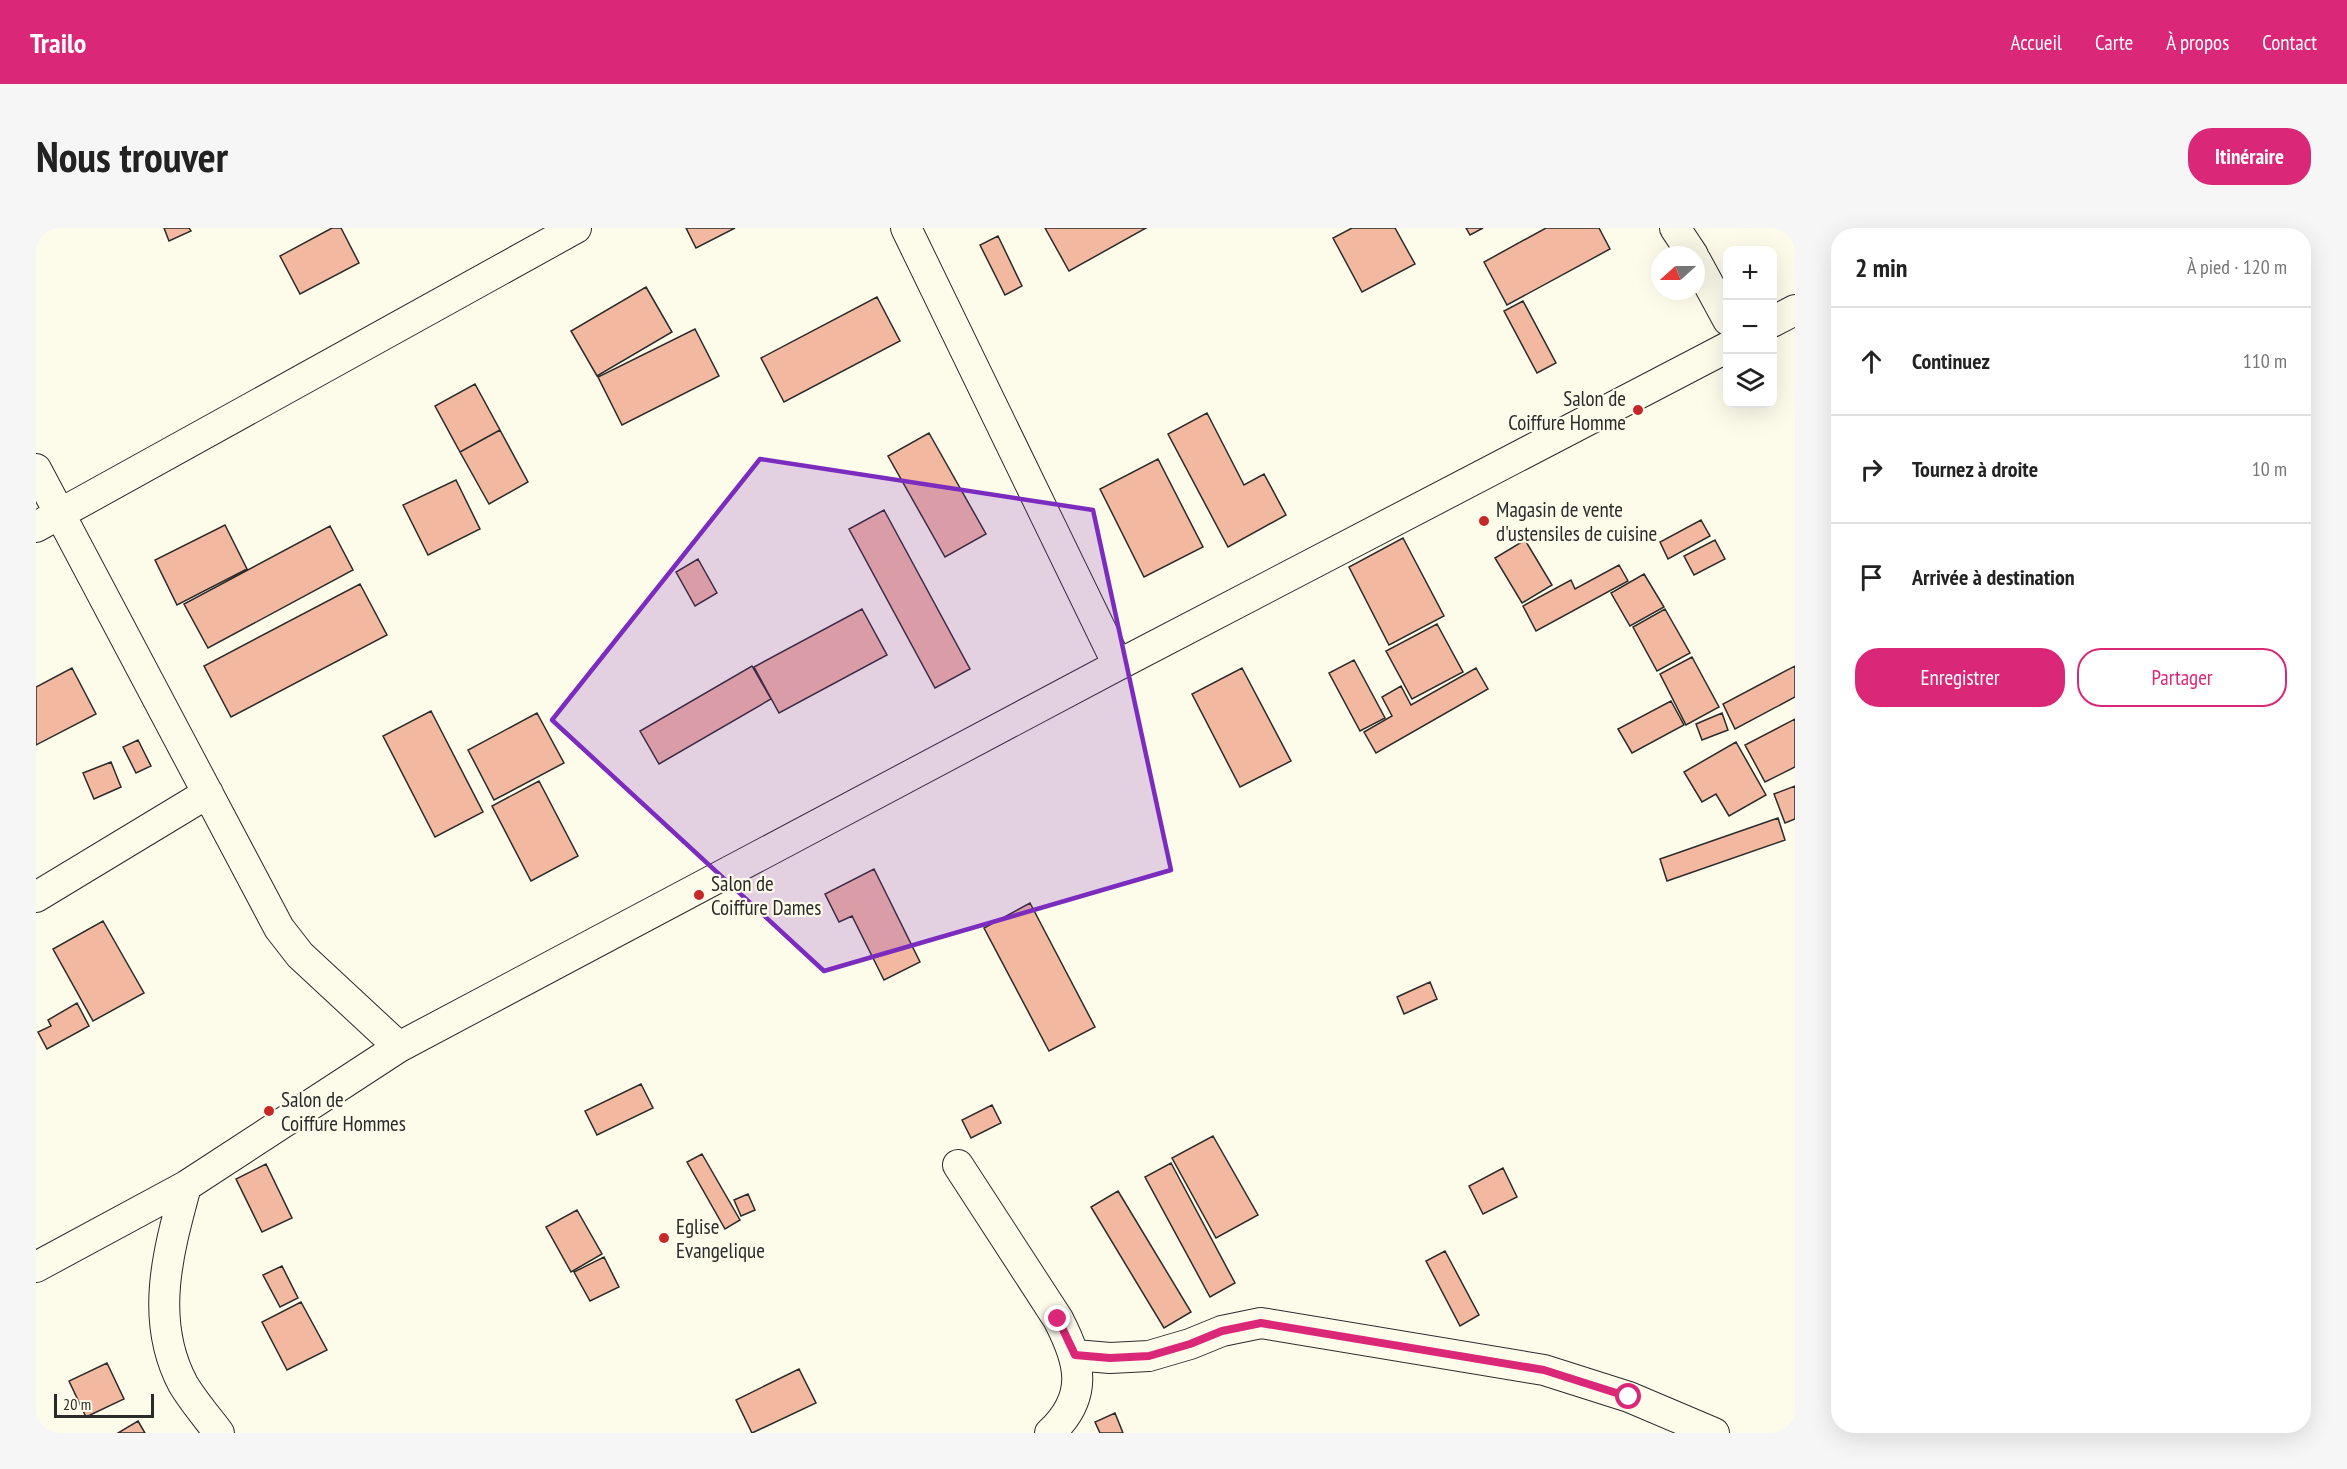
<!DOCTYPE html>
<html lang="fr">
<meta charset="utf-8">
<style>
:root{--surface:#fff;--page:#f6f6f6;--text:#222;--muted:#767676;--line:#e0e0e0;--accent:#db2777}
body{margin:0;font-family:"PT Sans Narrow",sans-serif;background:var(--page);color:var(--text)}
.controls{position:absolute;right:18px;top:18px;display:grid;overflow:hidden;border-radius:12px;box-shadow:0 6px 24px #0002}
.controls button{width:54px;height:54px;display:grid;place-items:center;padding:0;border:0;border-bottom:2px solid var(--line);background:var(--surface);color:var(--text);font:30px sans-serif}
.compass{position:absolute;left:1615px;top:18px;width:54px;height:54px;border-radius:50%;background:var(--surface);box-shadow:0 6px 24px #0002;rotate:249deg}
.scale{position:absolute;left:18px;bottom:15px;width:100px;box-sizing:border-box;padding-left:6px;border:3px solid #2b2b2b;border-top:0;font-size:16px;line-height:21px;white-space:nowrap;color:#2b2b2b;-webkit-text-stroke:4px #fdfbea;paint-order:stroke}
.stop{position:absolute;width:18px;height:18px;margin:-14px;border:4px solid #db2777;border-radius:50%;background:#fff}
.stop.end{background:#db2777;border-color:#fff;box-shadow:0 2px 6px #0008}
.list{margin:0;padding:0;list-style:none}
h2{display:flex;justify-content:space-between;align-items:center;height:78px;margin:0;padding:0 24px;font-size:26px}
h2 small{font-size:20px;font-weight:400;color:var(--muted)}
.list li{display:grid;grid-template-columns:39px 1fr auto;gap:18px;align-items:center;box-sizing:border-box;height:108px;padding:0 24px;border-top:2px solid var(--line)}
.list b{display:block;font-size:22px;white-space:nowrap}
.list em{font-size:20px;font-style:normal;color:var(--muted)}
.actions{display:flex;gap:12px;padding:18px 24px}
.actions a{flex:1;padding:14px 0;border:2px solid var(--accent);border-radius:24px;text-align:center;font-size:21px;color:var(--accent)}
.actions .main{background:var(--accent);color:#fff}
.icon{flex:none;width:33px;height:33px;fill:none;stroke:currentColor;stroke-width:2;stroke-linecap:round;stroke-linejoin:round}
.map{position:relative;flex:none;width:1759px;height:1205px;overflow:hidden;border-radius:24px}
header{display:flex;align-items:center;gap:36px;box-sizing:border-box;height:84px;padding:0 30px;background:var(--accent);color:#fff}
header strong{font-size:28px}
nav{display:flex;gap:33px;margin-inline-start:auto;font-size:21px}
.intro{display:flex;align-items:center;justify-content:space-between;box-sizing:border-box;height:144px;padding:0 36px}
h1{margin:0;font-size:42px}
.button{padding:15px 27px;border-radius:24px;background:var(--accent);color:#fff;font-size:21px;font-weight:700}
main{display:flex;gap:36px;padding:0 36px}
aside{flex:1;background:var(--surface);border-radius:24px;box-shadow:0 6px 24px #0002}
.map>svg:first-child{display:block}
.building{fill:#f2b8a0;stroke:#2b2b2b;stroke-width:1.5}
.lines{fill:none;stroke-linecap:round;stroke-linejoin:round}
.street-casing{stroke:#2b2b2b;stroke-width:32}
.street{stroke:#fdfbea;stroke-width:30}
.route{stroke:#db2777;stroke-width:8}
.marked{fill:#7b2cbf;fill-opacity:0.2;stroke:#7b2cbf;stroke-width:4.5;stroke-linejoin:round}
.poi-dot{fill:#c62828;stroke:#fdfbea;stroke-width:2}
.labels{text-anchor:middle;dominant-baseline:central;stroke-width:4.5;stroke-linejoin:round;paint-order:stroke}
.poi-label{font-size:21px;fill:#2b2b2b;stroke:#fdfbea;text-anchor:start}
</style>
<header>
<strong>Trailo</strong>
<nav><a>Accueil</a><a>Carte</a><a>À propos</a><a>Contact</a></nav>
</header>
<div class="intro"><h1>Nous trouver</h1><a class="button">Itinéraire</a></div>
<main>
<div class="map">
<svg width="1759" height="1205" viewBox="0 0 1759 1205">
<rect width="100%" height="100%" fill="#fdfbea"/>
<path class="building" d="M128 0H153L155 3 133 13Z
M296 0H305L323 35 264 66 244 28Z
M650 0H699L660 20Z
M1009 0H1110L1033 43Z
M1316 0H1359L1379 36 1326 64 1297 10Z
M1430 0H1447L1434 7Z
M1510 0H1563L1574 21 1471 77 1448 34Z
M962 8 986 58 969 67 944 17Z
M610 59 636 104 561 148 535 103Z
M841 69 864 113 748 174 725 130Z
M1487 73 1520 135 1501 145 1468 83Z
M659 101 683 148 586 197 562 149Z
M439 156 464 202 424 224 399 178Z
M1171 185 1208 257 1228 246 1250 287 1192 319 1132 206Z
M464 202 492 254 453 276 424 224Z
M893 205 950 306 909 329 852 228Z
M1122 231 1167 319 1108 349 1064 261Z
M420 252 444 301 392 327 367 277Z
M848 282 934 441 899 460 813 301Z
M1665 292 1674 308 1632 331 1624 314Z
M189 297 211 341 141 377 119 332Z
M294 298 317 342 172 420 148 376Z
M1367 310 1408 388 1353 417 1313 339Z
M1489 312 1516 357 1486 375 1459 330Z
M1679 312 1689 331 1658 347 1648 328Z
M662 331 681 365 659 378 640 344Z
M1583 337 1592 353 1500 403 1487 378 1535 352 1539 361Z
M1608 346 1628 379 1594 398 1575 365Z
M324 356 351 407 195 489 168 438Z
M826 381 851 427 743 485 718 439Z
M1629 381 1654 425 1621 443 1597 399Z
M1401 396 1427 444 1376 471 1350 423Z
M1656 429 1683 479 1650 497 1624 446Z
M1318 432 1349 490 1324 503 1293 445Z
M716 438 735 471 623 536 604 503Z
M1759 438V469L1699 501 1687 476Z
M36 440 60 486 0 517V459Z
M1206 440 1255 533 1204 559 1156 466Z
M1440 440 1452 461 1340 525 1328 504 1356 488 1346 469 1365 458 1375 477Z
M1635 473 1648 497 1596 525 1582 501Z
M395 483 447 584 399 609 347 508Z
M501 485 528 535 458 572 432 522Z
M1686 485 1692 502 1666 512 1660 496Z
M1759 491V539L1729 554 1709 517Z
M102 512 115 538 100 545 87 519Z
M1700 514 1730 567 1693 588 1680 566 1666 574 1648 544Z
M75 534 85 559 58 571 47 545Z
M503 553 542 628 495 653 456 578Z
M1759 558V591L1749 595 1738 566Z
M1742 590 1749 612 1631 653 1624 631Z
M838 641 884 734 848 752 816 688 803 694 789 666Z
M994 675 1059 799 1013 823 948 700Z
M67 693 108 765 57 793 17 721Z
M1394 754 1401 771 1368 786 1361 769Z
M41 775 53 798 11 821 2 804 15 798 12 792Z
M605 856 617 880 561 907 549 883Z
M956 877 965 895 935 910 926 892Z
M1177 908 1222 987 1180 1010 1136 930Z
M666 926 704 992 689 1001 651 934Z
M1135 935 1199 1055 1174 1069 1109 949Z
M230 936 256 990 226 1004 200 951Z
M1467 940 1481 969 1447 986 1433 958Z
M1082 963 1155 1084 1128 1100 1055 979Z
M712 966 719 982 705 988 698 972Z
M541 982 566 1026 535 1044 510 999Z
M1409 1023 1443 1087 1424 1098 1390 1033Z
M568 1029 583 1059 554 1073 538 1044Z
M246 1038 262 1070 244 1079 227 1047Z
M265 1074 291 1122 251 1142 226 1094Z
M71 1135 88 1171 50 1189 33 1153Z
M763 1141 780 1175 716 1205 700 1172Z
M1079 1185 1087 1205H1064L1059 1194Z
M102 1193 109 1205H82Z"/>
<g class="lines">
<g class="street-casing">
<path id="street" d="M870 0 1082 437
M1639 0 1657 27
M1660 33 1692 92
M1736 94 1759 82
M0 241 243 700 264 727 363 819
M0 299 540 0
M0 669 172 565
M922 937 1022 1091C1044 1133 1054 1168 1014 1205
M150 958C132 1024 113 1092 147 1156 157 1173 171 1189 183 1205
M0 1039 150 958 363 819 1082 437 1692 119
M1039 1127 1074 1130 1113 1128 1154 1116 1186 1103 1225 1095 1508 1142 1593 1169 1678 1205"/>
</g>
<use href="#street" class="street"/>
</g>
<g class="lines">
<path class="route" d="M1022 1091 1039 1127 1074 1130 1113 1128 1154 1116 1186 1103 1225 1095 1508 1142 1593 1169"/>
</g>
<path class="marked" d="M724 231 1057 282 1135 642 788 743 516 492Z"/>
<g class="poi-dot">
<circle cx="1602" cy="182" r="6"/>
<circle cx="1448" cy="293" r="6"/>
<circle cx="663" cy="667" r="6"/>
<circle cx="233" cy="883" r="6"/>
<circle cx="628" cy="1010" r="6"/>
</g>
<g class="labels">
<g class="poi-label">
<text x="1590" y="170" text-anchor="end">Salon de<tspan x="1590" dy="24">Coiffure Homme</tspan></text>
<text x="1460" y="281">Magasin de vente<tspan x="1460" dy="24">d'ustensiles de cuisine</tspan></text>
<text x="675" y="655">Salon de<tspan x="675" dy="24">Coiffure Dames</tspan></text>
<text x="245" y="871">Salon de<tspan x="245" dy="24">Coiffure Hommes</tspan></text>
<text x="640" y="998">Eglise<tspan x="640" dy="24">Evangelique</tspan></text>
</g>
</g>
</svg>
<div class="controls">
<button>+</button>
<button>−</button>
<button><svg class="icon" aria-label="layers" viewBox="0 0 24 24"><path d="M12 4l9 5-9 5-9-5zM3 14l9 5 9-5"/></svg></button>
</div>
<svg class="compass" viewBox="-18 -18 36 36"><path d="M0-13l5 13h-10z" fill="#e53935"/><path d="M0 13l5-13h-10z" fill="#767676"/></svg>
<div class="scale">20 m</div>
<div class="stop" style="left:1593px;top:1169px"></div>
<div class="stop end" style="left:1022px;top:1091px"></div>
</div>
<aside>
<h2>2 min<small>À pied · 120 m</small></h2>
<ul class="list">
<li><svg class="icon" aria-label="ahead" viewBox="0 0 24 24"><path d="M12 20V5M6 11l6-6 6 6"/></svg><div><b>Continuez</b></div><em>110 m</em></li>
<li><svg class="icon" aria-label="right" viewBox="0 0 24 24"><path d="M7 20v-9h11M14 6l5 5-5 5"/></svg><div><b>Tournez à droite</b></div><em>10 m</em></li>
<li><svg class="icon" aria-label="arrive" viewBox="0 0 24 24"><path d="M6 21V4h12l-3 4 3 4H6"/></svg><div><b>Arrivée à destination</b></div></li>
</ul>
<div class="actions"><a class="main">Enregistrer</a><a>Partager</a></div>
</aside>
</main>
